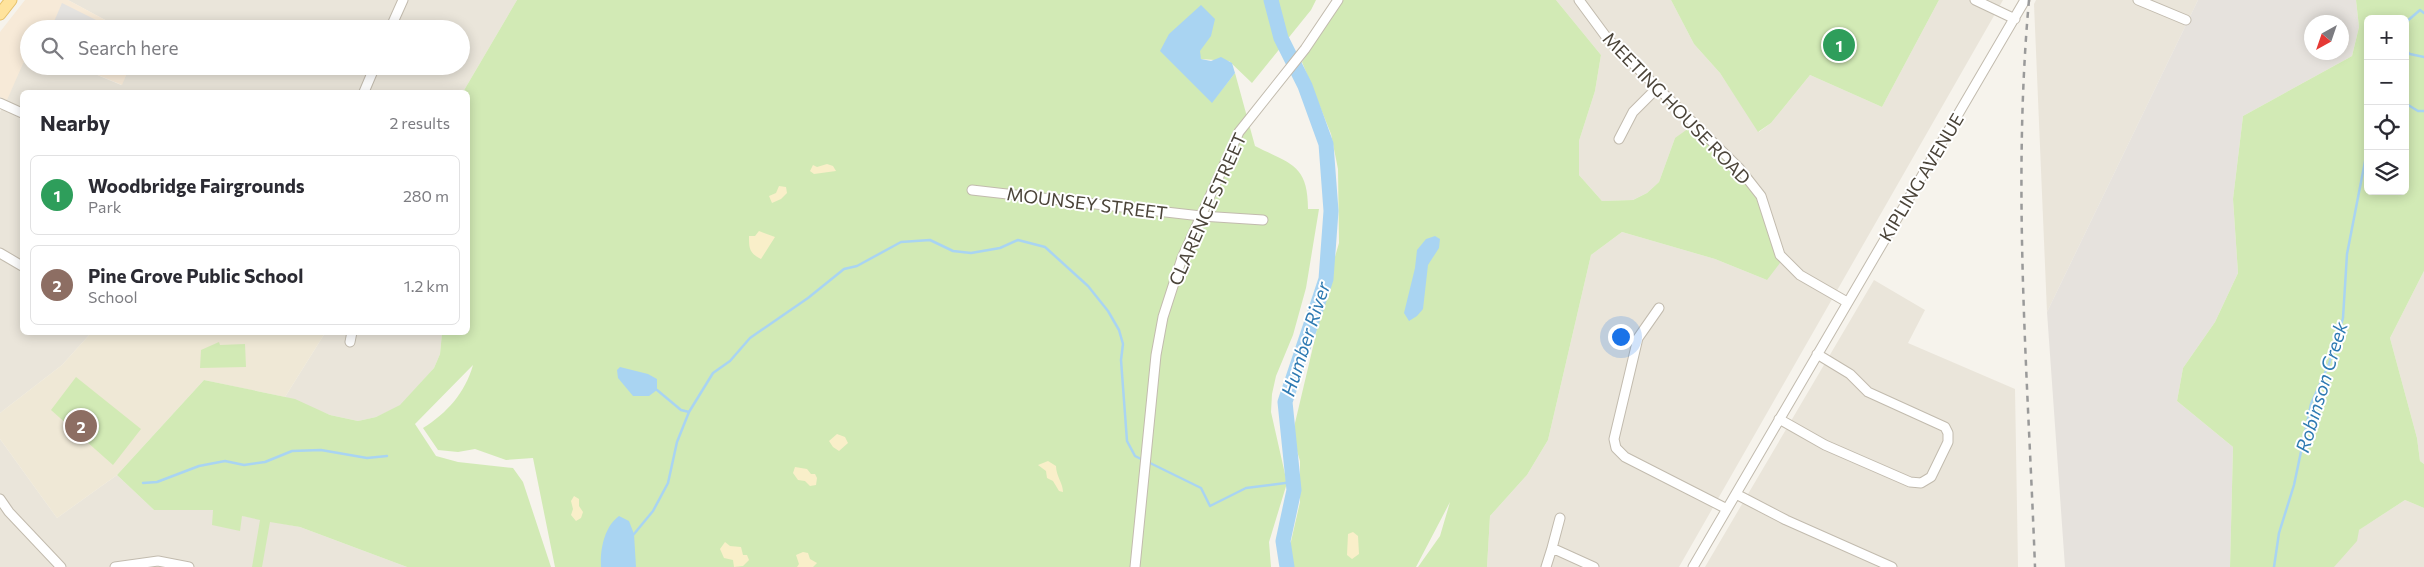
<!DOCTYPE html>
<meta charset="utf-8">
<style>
:root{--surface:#fff;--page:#f7f7f7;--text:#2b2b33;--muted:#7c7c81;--line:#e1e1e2;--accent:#fc3f1d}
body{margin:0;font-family:Commissioner,sans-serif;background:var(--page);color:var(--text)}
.controls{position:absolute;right:15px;top:15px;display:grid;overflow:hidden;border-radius:8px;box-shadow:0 2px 12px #0003}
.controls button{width:45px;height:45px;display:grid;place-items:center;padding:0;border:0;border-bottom:1px solid var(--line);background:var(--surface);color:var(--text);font:25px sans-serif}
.compass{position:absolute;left:2304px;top:15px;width:45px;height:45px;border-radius:50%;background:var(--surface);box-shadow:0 2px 12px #0003;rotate:220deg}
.you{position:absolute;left:1620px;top:336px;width:18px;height:18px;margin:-12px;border:4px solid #fff;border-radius:50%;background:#1a73e8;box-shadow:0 0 0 8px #1a73e833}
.badge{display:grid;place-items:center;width:32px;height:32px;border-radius:50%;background:var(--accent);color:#fff;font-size:16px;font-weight:700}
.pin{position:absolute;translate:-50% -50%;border:2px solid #fff;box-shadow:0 1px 5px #0006}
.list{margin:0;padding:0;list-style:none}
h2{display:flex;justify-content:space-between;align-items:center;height:65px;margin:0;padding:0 20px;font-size:21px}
h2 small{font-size:16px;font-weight:400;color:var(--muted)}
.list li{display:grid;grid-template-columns:32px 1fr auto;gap:15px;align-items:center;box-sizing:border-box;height:80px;margin:0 10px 10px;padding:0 10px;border:1px solid var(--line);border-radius:8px}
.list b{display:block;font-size:19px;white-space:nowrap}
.list p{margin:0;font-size:16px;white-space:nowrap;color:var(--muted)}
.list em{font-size:16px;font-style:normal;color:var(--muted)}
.icon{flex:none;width:28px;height:28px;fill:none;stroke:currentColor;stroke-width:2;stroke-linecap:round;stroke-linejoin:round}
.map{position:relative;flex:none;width:2424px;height:567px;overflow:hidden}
.search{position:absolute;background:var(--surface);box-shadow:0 2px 12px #0003;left:20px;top:20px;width:450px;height:55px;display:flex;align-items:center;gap:12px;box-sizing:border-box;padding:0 18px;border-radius:28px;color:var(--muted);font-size:19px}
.panel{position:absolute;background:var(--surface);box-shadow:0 2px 12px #0003;left:20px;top:90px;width:450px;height:245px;border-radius:8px}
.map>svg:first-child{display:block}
.residential{fill:#eae5da}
.commercial{fill:#f7ead8}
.industrial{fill:#e6e2dd;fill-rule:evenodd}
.education{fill:#efe8d6}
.green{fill:#d2eab5;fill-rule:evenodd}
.sand{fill:#f9efc9}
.parking{fill:#e5e3e0}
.water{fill:#a9d4f2}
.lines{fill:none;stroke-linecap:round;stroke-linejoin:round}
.stream{stroke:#a9d4f2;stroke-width:2.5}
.river{stroke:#a9d4f2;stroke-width:15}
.minor-casing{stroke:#c2bbae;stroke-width:11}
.major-casing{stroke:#e6c16a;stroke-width:13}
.minor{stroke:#fff;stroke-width:9}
.major{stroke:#ffe39c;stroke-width:11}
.rail{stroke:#9a9a9a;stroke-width:2.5;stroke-dasharray:6 6;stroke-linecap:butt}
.labels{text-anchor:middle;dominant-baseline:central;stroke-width:4;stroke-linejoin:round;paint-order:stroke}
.street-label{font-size:18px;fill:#4b4439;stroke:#fff}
.water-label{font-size:19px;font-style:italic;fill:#2e7ab2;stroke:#fff}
</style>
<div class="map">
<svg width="2424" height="567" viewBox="0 0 2424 567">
<rect width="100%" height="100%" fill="#f6f3ec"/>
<path class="residential" d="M68 0H517L463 92H22V332L91 333 62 365 0 413V112L29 50V66H76L121 85 130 66H461V29H122Z
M1556 0H1671L1694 44 1720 73 1759 132 1771 123 1810 75 1882 107 1939 0H2003L1679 567H1487L1490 516 1527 475 1548 440 1591 255 1622 232 1715 259 1767 280 1675 138 1659 182 1647 193 1633 200 1602 201 1579 175V141L1595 91 1601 55Z
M2036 0H2198L2047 312 2034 4Z
M2424 271V464L2420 461 2417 438 2390 338Z
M1874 280 1925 310 1908 343 2015 389 2018 567H1705Z
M325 333H442L440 354 434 368 400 406 376 417 358 421 330 415 285 397Z
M0 439 57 518 117 475 154 510 207 509 300 527 407 567H0Z
M2405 500 2424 508V567H2331L2328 550Z"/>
<path class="commercial" d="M25 0H68L122 29H29V50L7 100 0 97V32Z
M76 66H130L122 85Z"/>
<path class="industrial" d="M2198 0H2356L2359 27 2352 56 2243 116 2233 199 2238 273 2215 322 2183 368 2177 401 2233 447 2230 567H2065L2047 312ZM2312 22H2342V52H2312Z"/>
<path class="education" d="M91 333H325L285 397 204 380 117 475 57 518 0 439V413L62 365Z"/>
<path class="green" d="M517 0H1316L1311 10 1252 83 1229 61 1201 59 1187 22 1212 102 1235 73 1255 146C1290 164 1308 164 1308 209H1319L1306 288 1293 335 1276 376 1272 394 1271 412 1287 483 1269 542 1271 567H555L533 458 506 460 475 449 458 452 438 450 423 428C447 413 465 393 473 365L415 424 436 456 458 462 513 468 523 482 551 567H407L300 527 270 522 262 567H252L260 520 242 516 240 531 212 525 213 510H154L117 475 204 380 295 399 330 415 358 421 376 417 400 405 434 368 440 354 442 333 468 332V92H463Z
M1342 0H1556L1601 55 1595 91 1579 141V175L1602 201 1633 200 1647 193 1659 182 1675 138 1696 123 1757 189 1783 259 1767 280 1715 259 1622 232 1591 255 1548 440 1527 475 1490 516 1487 567H1418L1440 536 1450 502 1416 567H1290L1287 559 1300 502V461L1294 441 1295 423 1316 334 1320 308 1339 243 1338 169 1331 134 1302 62Z
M1671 0H1939L1882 107 1810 75 1771 123 1758 132 1720 73 1694 44Z
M2356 0H2424V271L2390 338 2417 438 2420 461 2424 464V508L2405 500 2359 530 2357 541 2334 567H2230L2233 447 2177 401 2183 368 2215 322 2238 273 2233 199 2243 116 2352 56 2359 27ZM2368 19H2405V191H2368Z
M219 342 220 345 245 344 246 367 200 368 201 350Z
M76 377 141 429 113 465 51 410Z"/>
<path class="sand" d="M827 164 833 166 836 171 814 174 810 171 813 165 817 167Z
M779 186 786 187 787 193 781 199 772 203 769 196 776 193Z
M759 231 775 237 761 259C749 253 749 248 749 236H755Z
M837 434 845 437 848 443 839 451 833 447 829 441Z
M1048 461 1056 466C1056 476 1063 483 1063 492L1059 491 1053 481 1047 478 1046 471 1038 465Z
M795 467 807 469 811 474H815L817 478 816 485 810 486 805 481 798 480 793 473Z
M574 496 579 499V506L583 512 581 518 576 521 571 515 573 509 571 501Z
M1353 532 1358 536 1359 554 1352 559 1347 555 1348 534Z
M725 542 730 546 741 547 743 555H747L749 560 743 566 734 567 733 560 724 558 720 549Z
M803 552 808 553 810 559 817 563 813 567H797L799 564 796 555Z"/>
<path class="parking" d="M62 3 114 29H62L53 24Z"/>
<path class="water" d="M1201 5 1215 19 1211 36 1200 51 1201 59 1211 61 1221 57 1232 63 1235 73 1212 103 1160 51 1169 34Z
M1435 236 1440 239 1439 248 1428 265 1423 309 1417 316 1409 321 1404 313 1415 268 1417 250 1426 239Z
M620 367 648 374 657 379V390L649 396H633L618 378 617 370Z
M619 516 629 521 634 534 636 567H601C600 550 604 527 619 516Z"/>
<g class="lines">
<path class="stream" d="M2405 23 2420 10 2424 13
M2405 50 2410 54 2424 57
M2405 103 2418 111H2424
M657 390 681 410 689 412
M1148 462 1201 488 1210 506 1246 488 1293 482
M143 483 157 482 199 466 225 461 244 465 265 462 292 451 321 450 367 458 387 456
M634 534 653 511 668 483 677 442 689 412 713 373 730 361 750 338 808 298 844 269 857 266 901 242 930 240 953 251 971 253 1000 248 1018 240 1045 247 1088 286 1108 311 1119 330 1123 344 1121 360 1127 441 1135 456 1143 460
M2274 567 2279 533 2294 485 2311 404 2329 364 2343 318 2347 254 2368 146"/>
<path class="river" d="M1271 0 1281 38 1305 86 1326 144 1331 211 1326 279 1285 402 1294 490 1283 541 1287 567"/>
<g class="minor-casing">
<path id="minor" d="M1579 0 1607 38 1739 168 1761 196 1780 255 1800 275 1847 302
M1975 0 2015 19
M2138 0 2186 20
M390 29 403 0
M364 92 375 66
M0 103 22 113
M1619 139 1633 112 1656 89
M972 190 1201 216 1263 220
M0 253 22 266
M1659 308 1638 338 1614 439 1616 448 1625 457 1727 509
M350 342 352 332
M1779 419 1825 445 1910 482 1921 483 1931 477 1948 442V433L1945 427 1868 392 1850 374 1817 354
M1736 494 1786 520 1892 567
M0 499 9 512 61 567
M1552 548 1560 518
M115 567 158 561 189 567
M1135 567 1156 355 1163 317 1182 258 1239 132 1305 49 1338 0
M1546 567 1552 548 1594 567
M1693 567 2025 0"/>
</g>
<g class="major-casing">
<path id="major" d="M0 14 11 0"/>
</g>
<use href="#minor" class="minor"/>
<use href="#major" class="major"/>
<path class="rail" d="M2029 0C2012 188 2028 378 2035 567"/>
</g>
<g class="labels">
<g class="street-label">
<text transform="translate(1677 108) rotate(46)">MEETING HOUSE ROAD</text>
<text transform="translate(1921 177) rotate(-59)">KIPLING AVENUE</text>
<text transform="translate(1087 203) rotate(7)">MOUNSEY STREET</text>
<text transform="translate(1207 209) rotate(-66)">CLARENCE STREET</text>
</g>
<g class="water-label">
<text transform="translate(1305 339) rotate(-72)">Humber River</text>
<text transform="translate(2321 387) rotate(-73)">Robinson Creek</text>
</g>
</g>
</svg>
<div class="controls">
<button>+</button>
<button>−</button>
<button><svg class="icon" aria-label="locate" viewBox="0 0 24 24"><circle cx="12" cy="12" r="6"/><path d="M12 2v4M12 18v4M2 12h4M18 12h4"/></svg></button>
<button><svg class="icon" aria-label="layers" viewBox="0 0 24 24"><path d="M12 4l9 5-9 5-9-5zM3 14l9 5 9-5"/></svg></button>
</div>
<svg class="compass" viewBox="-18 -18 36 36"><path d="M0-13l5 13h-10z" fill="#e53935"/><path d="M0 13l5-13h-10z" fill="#7c7c81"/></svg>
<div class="you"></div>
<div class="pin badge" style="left:1839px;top:45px;background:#2e9e5b">1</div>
<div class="pin badge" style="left:81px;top:426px;background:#8d6e63">2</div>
<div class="search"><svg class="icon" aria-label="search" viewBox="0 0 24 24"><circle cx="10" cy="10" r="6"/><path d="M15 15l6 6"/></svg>Search here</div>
<section class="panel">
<h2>Nearby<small>2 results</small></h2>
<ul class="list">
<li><span class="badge" style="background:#2e9e5b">1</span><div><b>Woodbridge Fairgrounds</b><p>Park</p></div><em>280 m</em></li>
<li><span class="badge" style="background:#8d6e63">2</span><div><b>Pine Grove Public School</b><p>School</p></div><em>1.2 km</em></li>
</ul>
</section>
</div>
